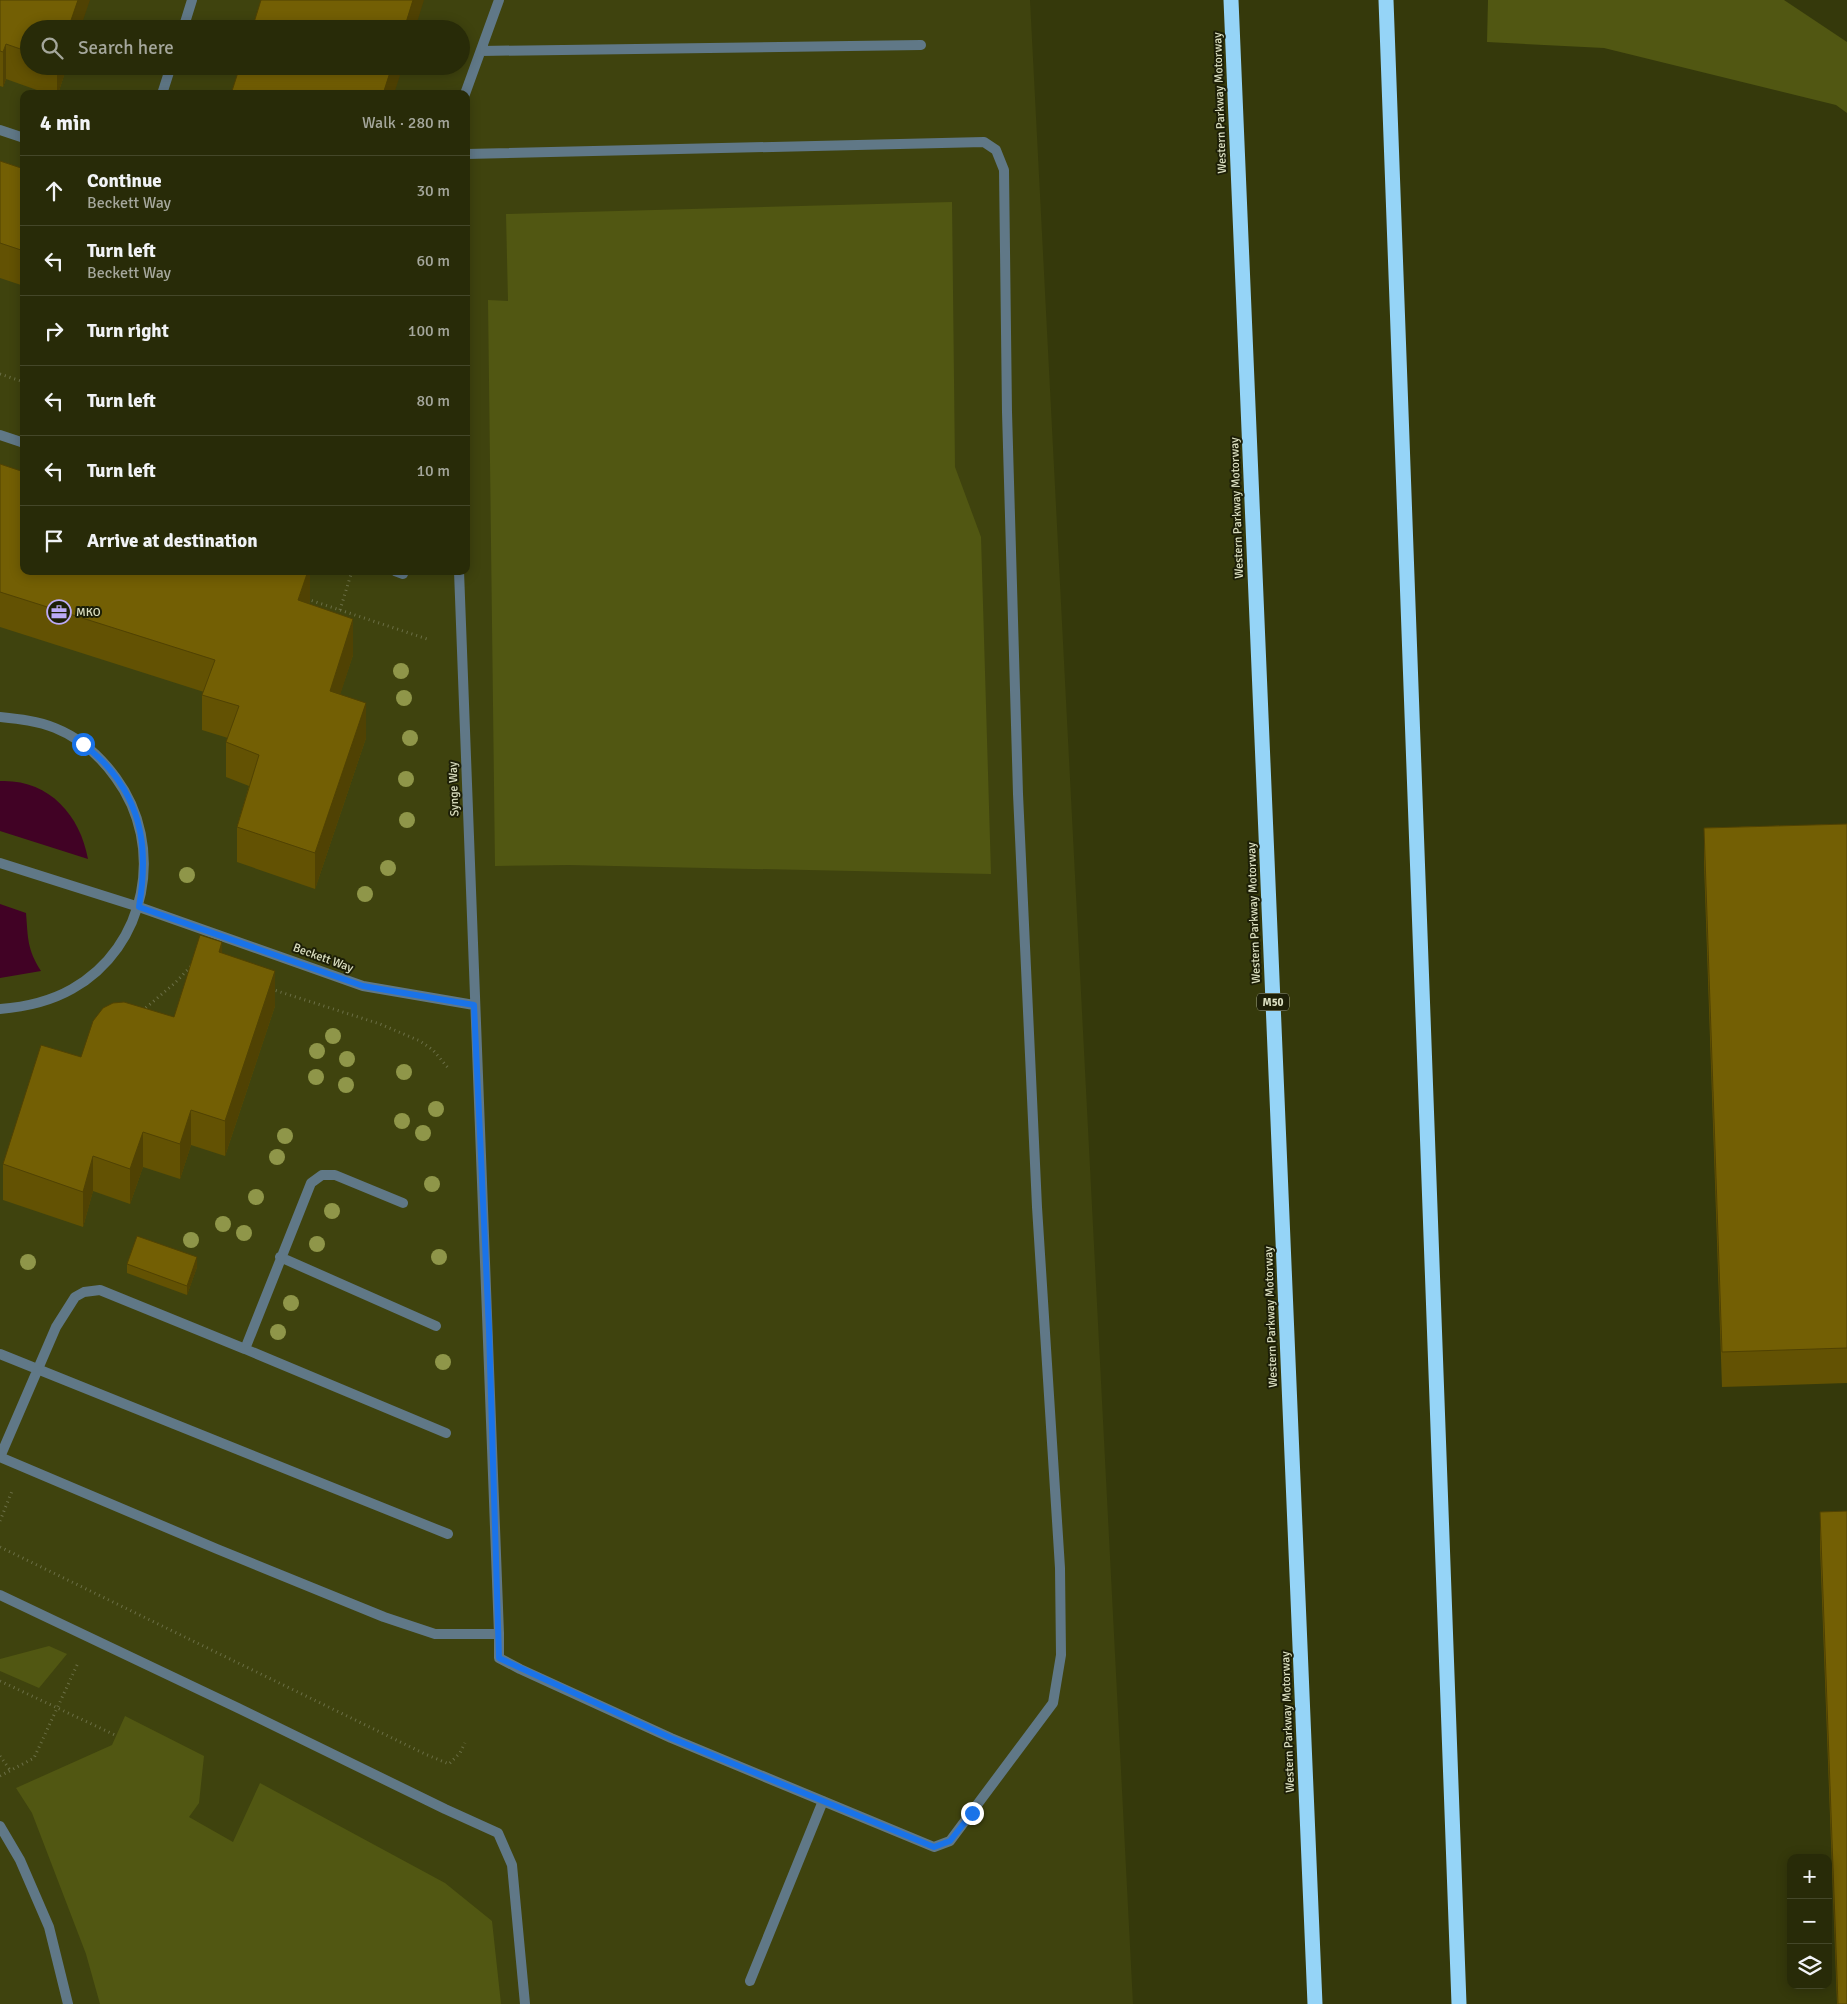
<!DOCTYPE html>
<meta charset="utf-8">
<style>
:root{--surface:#282b08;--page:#303312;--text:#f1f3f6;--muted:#a5a79c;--line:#444729}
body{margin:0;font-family:Signika,sans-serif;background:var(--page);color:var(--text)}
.controls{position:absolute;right:15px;bottom:15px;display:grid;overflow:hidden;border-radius:10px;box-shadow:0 2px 12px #0003}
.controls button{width:45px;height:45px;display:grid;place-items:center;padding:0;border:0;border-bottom:1px solid var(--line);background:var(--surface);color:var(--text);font:25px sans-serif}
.stop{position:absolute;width:15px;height:15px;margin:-11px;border:4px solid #1a73e8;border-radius:50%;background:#fff}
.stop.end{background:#1a73e8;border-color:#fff;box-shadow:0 1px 5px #0008}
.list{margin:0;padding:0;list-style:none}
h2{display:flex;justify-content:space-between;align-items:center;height:65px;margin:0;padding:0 20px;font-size:21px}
h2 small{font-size:16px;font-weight:400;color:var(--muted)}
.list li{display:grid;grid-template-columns:32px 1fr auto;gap:15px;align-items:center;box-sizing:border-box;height:70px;padding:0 20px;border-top:1px solid var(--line)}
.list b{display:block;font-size:19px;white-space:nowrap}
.list p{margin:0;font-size:16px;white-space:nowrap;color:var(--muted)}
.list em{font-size:16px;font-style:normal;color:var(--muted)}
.icon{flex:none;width:28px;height:28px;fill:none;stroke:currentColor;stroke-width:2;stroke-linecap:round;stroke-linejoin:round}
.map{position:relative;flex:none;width:1847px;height:2004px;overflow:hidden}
.search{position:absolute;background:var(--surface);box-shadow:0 2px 12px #0003;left:20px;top:20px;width:450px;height:55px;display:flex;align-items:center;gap:12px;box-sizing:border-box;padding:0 18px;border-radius:28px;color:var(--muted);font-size:19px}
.panel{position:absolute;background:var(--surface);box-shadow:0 2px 12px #0003;left:20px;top:90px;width:450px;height:485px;border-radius:10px}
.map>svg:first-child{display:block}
.built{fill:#3f430e;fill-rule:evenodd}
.green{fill:#515712}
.water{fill:#410225}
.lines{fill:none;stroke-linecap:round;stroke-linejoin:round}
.path{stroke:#6b6f46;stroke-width:3;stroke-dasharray:1 4;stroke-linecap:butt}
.lane{stroke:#607887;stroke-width:10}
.street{stroke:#607887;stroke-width:10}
.highway{stroke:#95d4f7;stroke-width:15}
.tree{fill:#8f9649}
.wall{fill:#635203}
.shaded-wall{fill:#504203}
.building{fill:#735f04;stroke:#504203}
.route{stroke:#1a73e8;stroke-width:6}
.labels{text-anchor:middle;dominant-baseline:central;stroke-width:4;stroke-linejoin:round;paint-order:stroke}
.shield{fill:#1d1f07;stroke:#a3a68a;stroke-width:1}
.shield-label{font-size:11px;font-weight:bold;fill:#dce0c2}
.street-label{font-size:12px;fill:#dce0c2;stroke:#1d1f07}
.poi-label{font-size:12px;fill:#dce0c2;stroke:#1d1f07;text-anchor:start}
</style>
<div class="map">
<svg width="1847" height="2004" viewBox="0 0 1847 2004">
<rect width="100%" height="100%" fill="#35390b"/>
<path class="built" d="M0 0H1030L1133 2004H0ZM29 29H461V66H29ZM24 94H466V571H24Z"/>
<path class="green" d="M1488 0H1784L1847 42V113L1836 105 1604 48 1487 42Z
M952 202 955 467 981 537 991 874 569 865 495 866 488 300 508 301 506 214Z
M49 1646 67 1654 39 1688 0 1671V1659Z
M125 1716 204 1756 199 1803 189 1817 233 1842 260 1783 445 1883 492 1921 501 2004H100L86 1954 32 1813 16 1788 112 1745Z"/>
<path class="water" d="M0 781C48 779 80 814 88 859L0 831Z
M0 904 26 913C28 938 27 949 41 971L0 978Z"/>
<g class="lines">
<path class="path" d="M0 374 24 382
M307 599 427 639
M340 610 352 571
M271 989 380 1024 420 1041 433 1050 449 1069
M142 1011 175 983 194 963
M0 1521 12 1491
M0 1547 425 1754 449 1764 460 1753 465 1743
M0 1681 115 1735
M0 1756 10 1770
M0 1776 34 1758 78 1663"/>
<path class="lane" d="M183 29 192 0
M481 51 921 45
M162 94 171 66
M465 94 499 0
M0 435 24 443
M395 571 403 574
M0 717C19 719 38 721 55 728 80 738 101 757 116 778 166 846 147 947 72 989 49 1002 26 1007 0 1009
M403 1203 335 1175H322L311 1183 245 1349 100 1290 84 1292 75 1297 56 1327 0 1457 217 1549 384 1617 435 1634H499V1658L520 1669 671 1738 934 1847 950 1841 1053 1703 1061 1655 1060 1568 1037 1207 1018 794 1007 412 1004 170 996 150 984 142 466 154
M280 1257 436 1326
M245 1349 446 1433
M0 1354 448 1534
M0 1826 20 1860 49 1927 68 2004
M750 1981 823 1801"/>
<path class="street" d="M0 130 24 138
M459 571C471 926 487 1280 499 1634
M0 863 139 907 363 986 474 1005
M0 1595 238 1708 445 1809 498 1833 512 1865 525 2004"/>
<path class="highway" d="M1231 0 1315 2004
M1386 0 1459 2004"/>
</g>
<g class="tree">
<circle cx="401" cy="671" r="8"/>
<circle cx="404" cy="698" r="8"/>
<circle cx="410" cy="738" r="8"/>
<circle cx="406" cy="779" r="8"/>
<circle cx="407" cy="820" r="8"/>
<circle cx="388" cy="868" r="8"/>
<circle cx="187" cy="875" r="8"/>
<circle cx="365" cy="894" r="8"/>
<circle cx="333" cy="1036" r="8"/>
<circle cx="317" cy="1051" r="8"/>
<circle cx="347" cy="1059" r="8"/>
<circle cx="404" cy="1072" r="8"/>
<circle cx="316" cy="1077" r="8"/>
<circle cx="346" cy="1085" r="8"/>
<circle cx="436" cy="1109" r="8"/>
<circle cx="402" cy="1121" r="8"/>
<circle cx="423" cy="1133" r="8"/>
<circle cx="285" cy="1136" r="8"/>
<circle cx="277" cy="1157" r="8"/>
<circle cx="432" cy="1184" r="8"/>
<circle cx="256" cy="1197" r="8"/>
<circle cx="332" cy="1211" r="8"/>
<circle cx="223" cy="1224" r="8"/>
<circle cx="244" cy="1233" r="8"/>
<circle cx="191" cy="1240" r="8"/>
<circle cx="317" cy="1244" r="8"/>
<circle cx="439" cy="1257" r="8"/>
<circle cx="28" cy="1262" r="8"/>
<circle cx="291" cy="1303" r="8"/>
<circle cx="278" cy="1332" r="8"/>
<circle cx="443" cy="1362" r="8"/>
</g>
<path class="wall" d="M0 0 29 29V66H67L58 94H48L6 79 3 87 0 86Z
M0 161 24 169V286L0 278Z
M0 464 310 571V601L309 604 353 655 340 694 366 738 315 889 237 862V827L249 786 226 777V742L228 738 202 730V695L204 692 0 627Z
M1847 824V1383L1722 1387 1704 864V828Z
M222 953 275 1006 225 1156 191 1145 180 1179 143 1167 130 1204 93 1191 83 1227 3 1200V1164L81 1057 174 1017Z
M127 1264 197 1267 187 1295 127 1273Z
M1820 1512 1847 2004H1837L1820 1547Z"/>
<path class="shaded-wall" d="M78 0H90L80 29H68Z
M413 0H424L415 29H404Z
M6 44V79L3 87V52Z
M57 66H67L58 94H57Z
M392 66H403L394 94H383Z
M308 571H310V601L298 635V600Z
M353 619V655L330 726V691Z
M366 703V738L315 889V853Z
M222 942V977L219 952Z
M275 971V1006L225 1156V1121Z
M191 1110V1145L180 1179V1144Z
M143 1132V1167L130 1204V1169Z
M93 1156V1191L83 1227V1192Z
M197 1257V1267L187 1295V1286Z"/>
<path class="building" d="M0 0H78L68 29H29V52L6 44 3 52 0 51Z
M261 0H413L404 29H252Z
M240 66H392L383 94H231Z
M0 161 24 169V251L0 243Z
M0 464 24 472V571H308L298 600 353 619 330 691 366 703 315 853 237 827 259 755 226 742 239 706 202 695 215 660 0 592Z
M1847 824V1348L1722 1352 1704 828Z
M200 935 222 942 219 952 275 971 225 1121 191 1110 180 1144 143 1132 130 1169 93 1156 83 1192 3 1164 41 1045 81 1057 93 1021 103 1008 113 1003 124 1002 174 1017Z
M137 1236 197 1257 187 1286 127 1264Z
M1847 1511V2004H1838L1820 1512Z"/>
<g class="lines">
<path class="route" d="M83 744C91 751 99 757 106 765 144 807 148 854 139 907L363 986 474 1005 489 1330 499 1658 671 1738 934 1847 950 1841 972 1813"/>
</g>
<defs>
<g id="office-ring" transform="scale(1.25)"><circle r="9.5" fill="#1d1f07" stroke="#bbaaf6" stroke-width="1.5"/><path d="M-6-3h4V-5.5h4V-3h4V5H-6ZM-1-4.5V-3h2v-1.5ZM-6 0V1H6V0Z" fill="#bbaaf6"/></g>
</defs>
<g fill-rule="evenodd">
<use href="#office-ring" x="59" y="612"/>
</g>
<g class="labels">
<rect class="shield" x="1257" y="993.5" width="32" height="17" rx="4"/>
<g class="shield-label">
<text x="1273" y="1002">M50</text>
</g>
<g class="street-label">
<text transform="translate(1220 103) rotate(-92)">Western Parkway Motorway</text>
<text transform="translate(1237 508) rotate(-92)">Western Parkway Motorway</text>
<text transform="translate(454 789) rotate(-92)">Synge Way</text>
<text transform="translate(1254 913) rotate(-92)">Western Parkway Motorway</text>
<text transform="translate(323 958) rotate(20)">Beckett Way</text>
<text transform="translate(1271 1317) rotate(-92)">Western Parkway Motorway</text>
<text transform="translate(1288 1722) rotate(-92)">Western Parkway Motorway</text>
</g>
<g class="poi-label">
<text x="76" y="612">MKO</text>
</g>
</g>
</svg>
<div class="controls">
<button>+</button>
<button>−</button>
<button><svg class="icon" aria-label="layers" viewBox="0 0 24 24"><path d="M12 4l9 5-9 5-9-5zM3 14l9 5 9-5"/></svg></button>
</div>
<div class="stop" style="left:83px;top:744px"></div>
<div class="stop end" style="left:972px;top:1813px"></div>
<div class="search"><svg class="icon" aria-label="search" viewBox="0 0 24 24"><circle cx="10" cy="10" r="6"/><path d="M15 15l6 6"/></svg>Search here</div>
<section class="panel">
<h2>4 min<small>Walk · 280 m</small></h2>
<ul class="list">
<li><svg class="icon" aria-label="ahead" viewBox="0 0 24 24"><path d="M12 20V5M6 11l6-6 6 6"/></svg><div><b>Continue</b><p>Beckett Way</p></div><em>30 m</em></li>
<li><svg class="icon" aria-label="left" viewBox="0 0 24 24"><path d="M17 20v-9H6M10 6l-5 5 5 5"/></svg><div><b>Turn left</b><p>Beckett Way</p></div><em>60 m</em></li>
<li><svg class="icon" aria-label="right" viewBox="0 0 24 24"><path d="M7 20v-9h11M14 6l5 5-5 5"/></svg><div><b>Turn right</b></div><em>100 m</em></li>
<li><svg class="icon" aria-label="left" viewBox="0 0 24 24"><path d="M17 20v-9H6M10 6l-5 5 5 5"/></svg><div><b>Turn left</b></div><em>80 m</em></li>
<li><svg class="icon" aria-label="left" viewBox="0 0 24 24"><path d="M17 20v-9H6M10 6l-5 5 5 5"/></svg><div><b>Turn left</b></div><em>10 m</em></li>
<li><svg class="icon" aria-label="arrive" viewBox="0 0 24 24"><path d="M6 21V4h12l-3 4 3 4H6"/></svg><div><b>Arrive at destination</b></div></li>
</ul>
</section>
</div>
